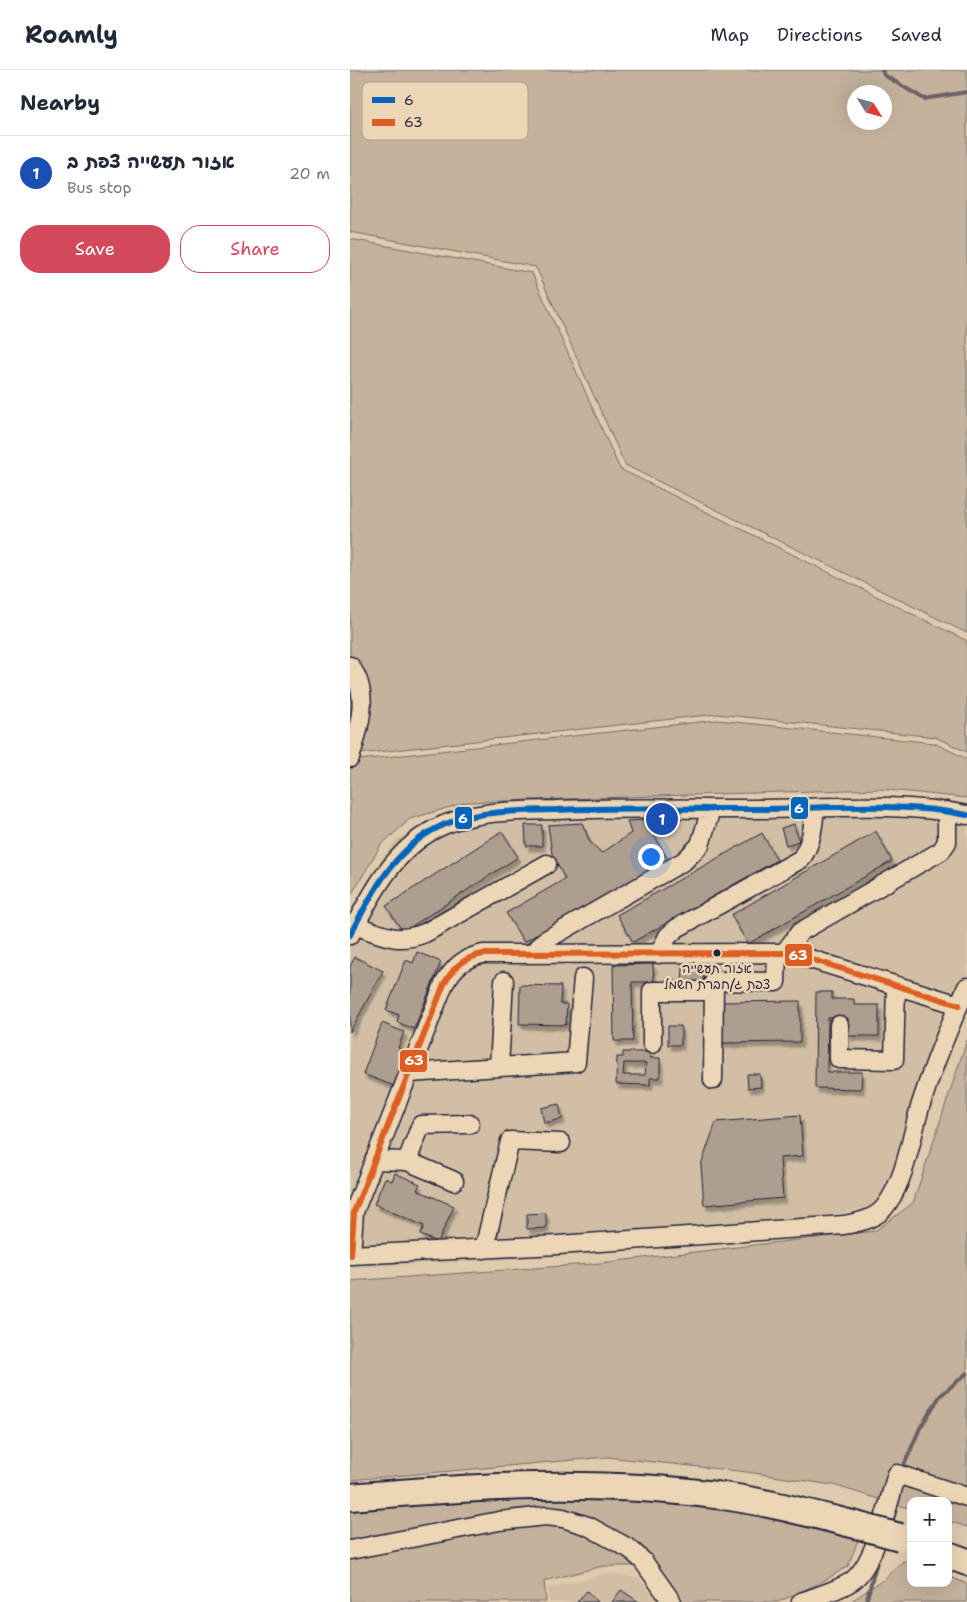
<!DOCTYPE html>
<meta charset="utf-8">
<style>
:root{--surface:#fff;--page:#f2f2f3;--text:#1f2937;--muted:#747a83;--line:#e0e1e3;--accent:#d1495b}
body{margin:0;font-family:"Shantell Sans","Playpen Sans Hebrew",sans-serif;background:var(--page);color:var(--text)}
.controls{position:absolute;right:15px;bottom:15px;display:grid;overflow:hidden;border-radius:10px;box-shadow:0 5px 20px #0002}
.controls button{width:45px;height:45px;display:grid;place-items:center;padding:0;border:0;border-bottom:1px solid var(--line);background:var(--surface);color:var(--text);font:25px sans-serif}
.compass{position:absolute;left:497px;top:15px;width:45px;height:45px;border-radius:50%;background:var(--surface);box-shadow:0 5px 20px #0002;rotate:127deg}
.you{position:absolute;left:300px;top:786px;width:18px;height:18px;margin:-12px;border:4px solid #fff;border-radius:50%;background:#1a73e8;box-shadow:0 0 0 8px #1a73e833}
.badge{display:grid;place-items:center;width:32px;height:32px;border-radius:50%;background:var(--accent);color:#fff;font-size:16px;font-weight:700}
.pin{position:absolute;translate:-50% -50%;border:2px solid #fff;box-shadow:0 1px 5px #0006}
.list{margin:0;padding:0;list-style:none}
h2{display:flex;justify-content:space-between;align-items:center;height:65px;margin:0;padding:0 20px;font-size:21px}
h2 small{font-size:16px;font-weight:400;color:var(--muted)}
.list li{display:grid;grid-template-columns:32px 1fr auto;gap:15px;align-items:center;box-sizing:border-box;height:75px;padding:0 20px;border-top:1px solid var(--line)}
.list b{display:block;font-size:19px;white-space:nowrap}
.list p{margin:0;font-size:16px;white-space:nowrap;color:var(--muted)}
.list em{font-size:16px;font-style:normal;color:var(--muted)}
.actions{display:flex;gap:10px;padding:15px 20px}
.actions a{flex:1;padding:11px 0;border:1px solid var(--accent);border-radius:20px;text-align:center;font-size:18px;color:var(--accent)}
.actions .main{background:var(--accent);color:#fff}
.map{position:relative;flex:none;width:617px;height:1532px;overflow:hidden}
header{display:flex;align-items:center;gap:30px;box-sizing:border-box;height:70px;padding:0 25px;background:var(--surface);border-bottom:1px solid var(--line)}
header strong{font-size:24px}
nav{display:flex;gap:28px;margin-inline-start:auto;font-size:18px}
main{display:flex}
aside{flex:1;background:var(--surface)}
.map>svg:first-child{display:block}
.built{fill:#d1bea5}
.green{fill:#c4b29d;stroke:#736a6c;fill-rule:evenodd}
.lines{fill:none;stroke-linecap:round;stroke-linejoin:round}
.stream{stroke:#6a6266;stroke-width:4}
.building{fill:#ae9e90;stroke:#22223b;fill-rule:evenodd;filter:url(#shadow)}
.minor-casing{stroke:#22223b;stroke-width:21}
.highway-casing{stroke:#22223b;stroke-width:30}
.minor{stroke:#ecd6b5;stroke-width:18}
.highway{stroke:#ecd6b5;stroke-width:26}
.highway-bridge-casing{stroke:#22223b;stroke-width:30;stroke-linecap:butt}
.highway-bridge{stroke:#ecd6b5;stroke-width:26}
.bus-1-casing{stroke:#ecd6b5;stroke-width:10}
.bus-2-casing{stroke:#ecd6b5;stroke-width:10}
.bus-1{stroke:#0065bd;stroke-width:6}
.bus-2{stroke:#dd5e24;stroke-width:6}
.bus-dot{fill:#22223b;stroke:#ecd6b5;stroke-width:2}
.labels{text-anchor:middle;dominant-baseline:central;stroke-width:5;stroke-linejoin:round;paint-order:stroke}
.bus-label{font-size:13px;fill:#22223b;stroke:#ecd6b5}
.key{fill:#ecd6b5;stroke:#afa090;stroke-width:1}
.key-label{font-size:14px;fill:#22223b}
.line-badge{stroke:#ecd6b5;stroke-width:2}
.badge-label{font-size:14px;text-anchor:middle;font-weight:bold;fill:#fff}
</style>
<header>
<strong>Roamly</strong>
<nav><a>Map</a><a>Directions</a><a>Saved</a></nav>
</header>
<main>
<aside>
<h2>Nearby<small></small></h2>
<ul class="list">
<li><span class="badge" style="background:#1a4fb4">1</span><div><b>אזור תעשייה צפת ב</b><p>Bus stop</p></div><em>20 m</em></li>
</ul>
<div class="actions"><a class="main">Save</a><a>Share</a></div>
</aside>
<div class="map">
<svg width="617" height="1532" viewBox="0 0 617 1532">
<defs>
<filter id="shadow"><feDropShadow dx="3" dy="5" stdDeviation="1" flood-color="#0004"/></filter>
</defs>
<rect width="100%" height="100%" fill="#e0cbae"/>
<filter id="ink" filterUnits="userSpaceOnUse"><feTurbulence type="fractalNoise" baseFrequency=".02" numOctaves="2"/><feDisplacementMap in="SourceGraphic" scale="10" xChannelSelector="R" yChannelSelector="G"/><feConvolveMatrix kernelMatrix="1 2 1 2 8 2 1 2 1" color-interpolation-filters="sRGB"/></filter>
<g filter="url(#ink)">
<path class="built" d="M429 730 587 731 617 735V930L581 1020 553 1133 229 1185 0 1198V842L28 794 45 771 71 756 102 743 174 732Z
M259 1503 289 1508 308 1532H199L197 1518Z"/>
<path class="green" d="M0 0H617V563L275 395 186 197 0 162ZM534 22V52H504V22Z
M0 169 182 203 270 399 617 571V682L585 667 367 644 0 685Z
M367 650 584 673 617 689V728L529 719 117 732 60 749 31 775 0 827V691Z
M617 970V1457L598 1451V1431H561V1439L483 1415 397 1402 257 1387 0 1410V1211L241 1194 525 1161 563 1133Z
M260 1424 400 1442 508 1470 498 1496 472 1512 428 1532H331L285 1473 241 1449 0 1472V1435Z
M195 1454C233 1457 259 1473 288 1496H253L194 1511 196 1532H0V1487L150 1458Z
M553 1491 561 1493V1513H598V1506L617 1514V1532H500L533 1510Z"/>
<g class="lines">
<path class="stream" d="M532 0 534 5 574 29 617 22
M552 1400 570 1358 590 1326 617 1303
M516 1532 528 1488"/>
</g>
<path class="building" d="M296 750 318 790 174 872 156 843 215 809 202 784 198 755 232 753 240 772 252 783 281 763 277 751Z
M444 754 449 771 436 775 431 758Z
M175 755H192V776H176Z
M152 761 168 787 53 862 36 836Z
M526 761 542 791 398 874 381 845Z
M412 763 427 790 283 872 267 845Z
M67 882 91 892 64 959 47 952 49 945 36 940 56 890 63 893Z
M5 887 33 901 0 962V896Z
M303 894 304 912H282L283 971H264L263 895Z
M333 898 353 899V914L332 913Z
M170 915 211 916 210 934H217L216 955 169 954Z
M466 922H482V929H504V935H529V966H498V948H478L477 1002H512L511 1019 465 1018Z
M450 931V972L370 973V932Z
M32 953 54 962 48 978 57 981 44 1016 13 1004Z
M318 956H331V975H318Z
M273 982H300V988H310V1008H300V1015L266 1014 267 987H273ZM274 993H296L295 1005H273Z
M397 1004H410L411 1017 398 1018Z
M209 1034 212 1049 194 1053 191 1038Z
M450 1045 453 1086 430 1088 433 1128 354 1135 351 1095 366 1052Z
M45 1103 70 1114 67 1120 104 1136 88 1172 70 1165 74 1156 24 1134 35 1108 42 1111Z
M196 1143V1158L177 1159V1144Z
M271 1520 289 1532H262Z
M237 1521 247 1532H227Z"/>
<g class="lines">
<g class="minor-casing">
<path id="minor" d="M0 596C21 624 9 658 0 688
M5 855C32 865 47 874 75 863L197 794
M0 865C21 825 42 783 83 760 120 740 164 741 205 740 269 737 334 739 398 739 469 739 547 731 617 745
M434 883 450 862 591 781 597 772V741
M182 884 194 871 334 791 350 775 361 739
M309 884 318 866 327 858 451 789C462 773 463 757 465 738
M489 955V989L544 990 546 917
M302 974V921H364
M149 997 154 911
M59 1003 226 992 233 908
M363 1010 364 911 426 912 427 883
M24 1090 57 1091
M104 1111 57 1091 71 1055 120 1054
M134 1179 160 1071 211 1073
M0 1185 208 1175 494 1155C511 1152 527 1149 537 1134 556 1107 561 1068 570 1037 583 996 599 956 617 917
M1 1185 4 1142 94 914C104 897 113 888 133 884L441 883 609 935
M0 1480 149 1451 196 1446 213 1448 238 1456 280 1479 293 1491 322 1532
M451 1532C467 1526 487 1521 502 1511 526 1493 538 1432 547 1404L617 1427"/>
</g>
<g class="highway-casing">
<path id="highway" d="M0 1427C125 1416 248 1409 373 1426 418 1432 462 1444 506 1455
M598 1485 617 1492"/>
</g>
<use href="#minor" class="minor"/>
<use href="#highway" class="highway"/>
<g class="highway-bridge-casing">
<path id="highway-bridge" d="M506 1455 550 1467"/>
</g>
<use href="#highway-bridge" class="highway-bridge"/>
<g class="bus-1-casing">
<path id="bus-1" d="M0 865C21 825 42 783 83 760 120 740 164 741 205 740 269 737 334 739 398 739 469 739 547 731 617 745"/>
</g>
<g class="bus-2-casing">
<path id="bus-2" d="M1 1185 4 1142 94 914C104 897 113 888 133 884L441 883 609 935"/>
</g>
<use href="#bus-1" class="bus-1"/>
<use href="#bus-2" class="bus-2"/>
</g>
</g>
<circle class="bus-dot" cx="367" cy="883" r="4.5"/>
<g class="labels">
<g class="bus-label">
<text x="367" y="898">אזור תעשייה<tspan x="367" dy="16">צפת ג/חברת חשמל</tspan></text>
</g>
</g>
<rect x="12" y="12" width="166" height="58" rx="8" class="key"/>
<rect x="22" y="27" width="23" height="6" fill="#0065bd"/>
<rect x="22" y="49" width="23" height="7" fill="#dd5e24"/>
<g class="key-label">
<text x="54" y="35">6</text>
<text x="54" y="57">63</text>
</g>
<g class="line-badge">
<rect x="440" y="726" width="19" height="24" rx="5" fill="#0065bd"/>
<rect x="104" y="736" width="19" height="24" rx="5" fill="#0065bd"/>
<rect x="434" y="873" width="29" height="24" rx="5" fill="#dd5e24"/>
<rect x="49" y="979" width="29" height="24" rx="5" fill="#dd5e24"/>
</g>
<g class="badge-label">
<text x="449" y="743">6</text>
<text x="113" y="753">6</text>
<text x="448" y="890">63</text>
<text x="64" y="995">63</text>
</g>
</svg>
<div class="controls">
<button>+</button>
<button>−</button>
</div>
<svg class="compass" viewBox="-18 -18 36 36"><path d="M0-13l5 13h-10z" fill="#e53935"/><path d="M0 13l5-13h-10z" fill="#747a83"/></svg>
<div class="you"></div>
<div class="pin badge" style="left:312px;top:749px;background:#1a4fb4">1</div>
</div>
</main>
